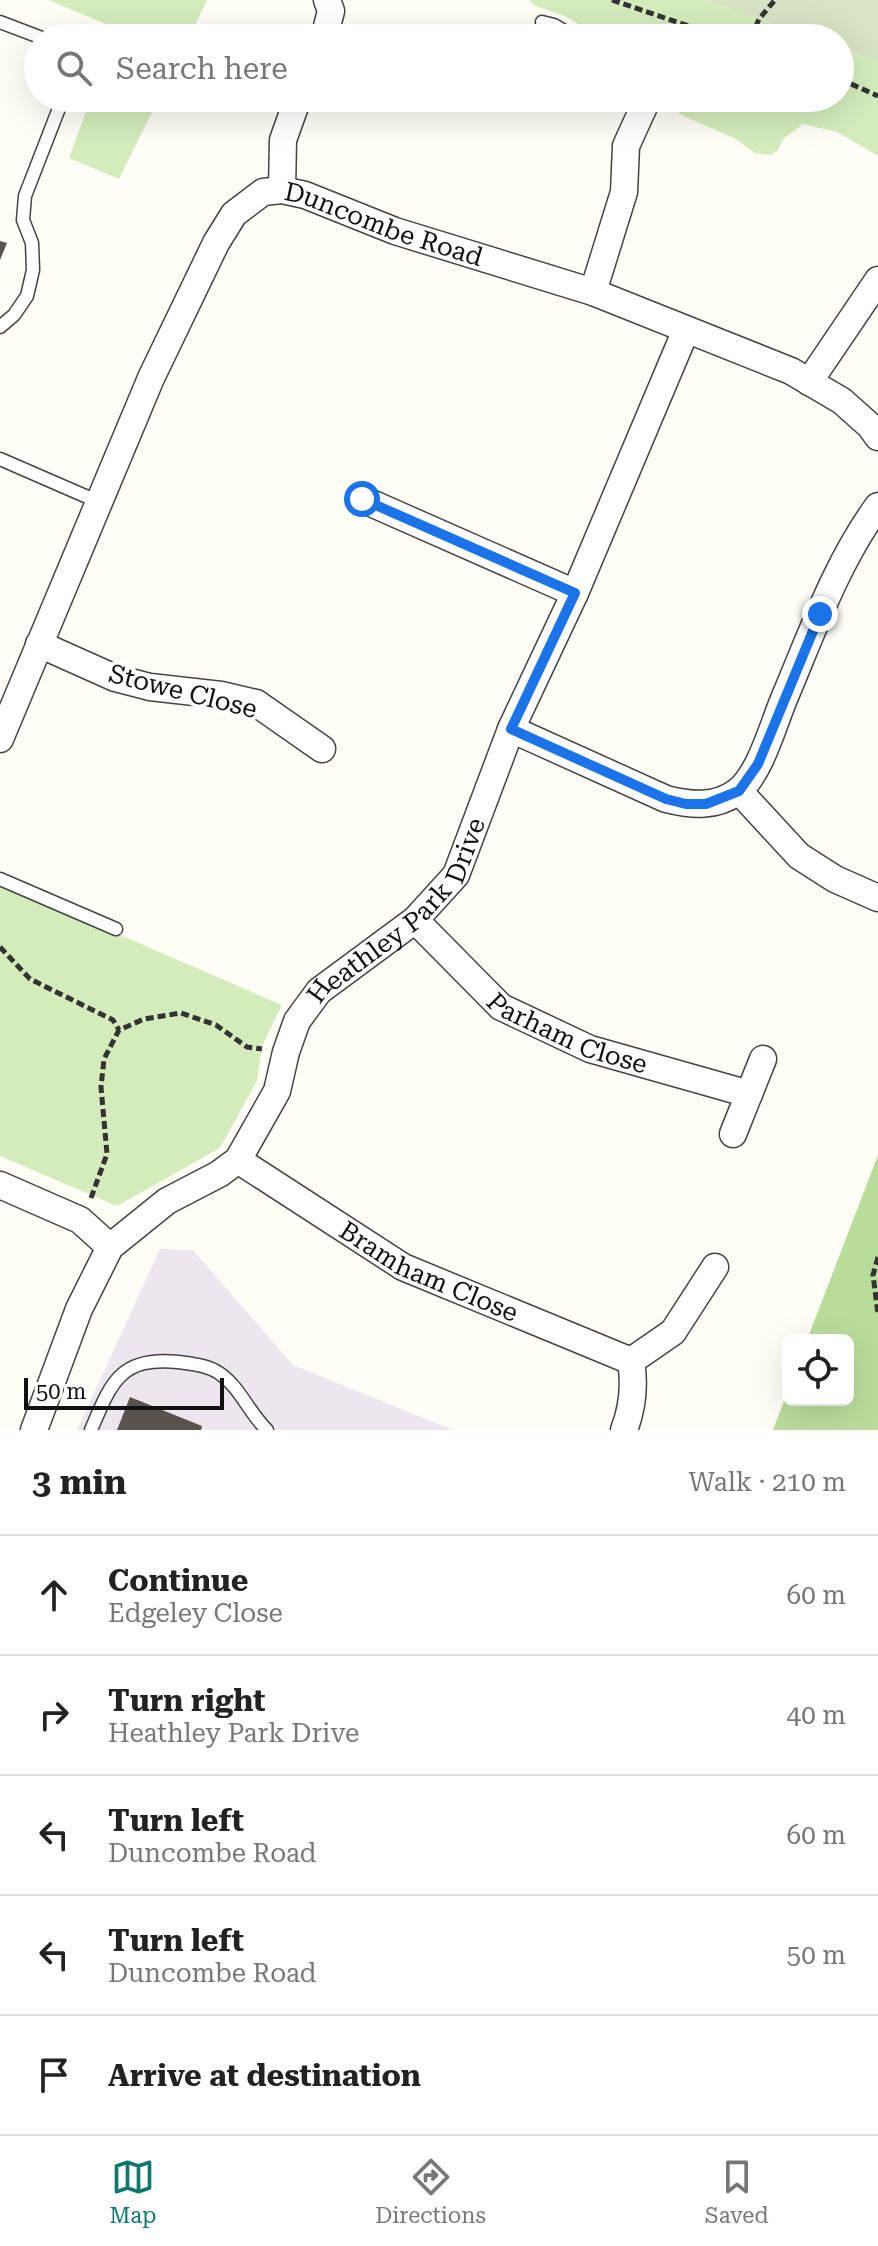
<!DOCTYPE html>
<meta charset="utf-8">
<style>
:root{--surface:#fff;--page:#f6f6f6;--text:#222;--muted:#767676;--line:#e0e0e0;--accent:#0f766e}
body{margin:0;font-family:"Roboto Serif",serif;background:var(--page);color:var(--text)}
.controls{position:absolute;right:24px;bottom:24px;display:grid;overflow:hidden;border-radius:12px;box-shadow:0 8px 32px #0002}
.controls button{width:72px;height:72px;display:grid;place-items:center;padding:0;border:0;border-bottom:2px solid var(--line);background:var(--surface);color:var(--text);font:40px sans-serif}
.scale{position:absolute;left:24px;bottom:20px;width:200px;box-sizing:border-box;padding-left:8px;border:4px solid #111;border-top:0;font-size:22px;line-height:28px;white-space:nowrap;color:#111;-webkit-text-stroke:6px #fff;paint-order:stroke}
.stop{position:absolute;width:24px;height:24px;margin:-18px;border:6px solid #1a73e8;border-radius:50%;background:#fff}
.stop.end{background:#1a73e8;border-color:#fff;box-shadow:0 2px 8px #0008}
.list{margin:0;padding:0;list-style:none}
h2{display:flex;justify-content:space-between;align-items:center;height:104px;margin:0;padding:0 32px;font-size:34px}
h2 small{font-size:26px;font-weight:400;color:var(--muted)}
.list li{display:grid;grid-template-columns:52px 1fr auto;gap:24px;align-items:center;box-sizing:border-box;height:120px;padding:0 32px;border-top:2px solid var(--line)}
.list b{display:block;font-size:30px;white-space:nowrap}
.list p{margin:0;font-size:26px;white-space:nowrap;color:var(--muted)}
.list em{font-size:26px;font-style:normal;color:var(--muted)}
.icon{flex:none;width:44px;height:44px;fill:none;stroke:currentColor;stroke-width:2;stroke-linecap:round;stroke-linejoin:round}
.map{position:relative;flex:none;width:878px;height:1430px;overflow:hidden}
.search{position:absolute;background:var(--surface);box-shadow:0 8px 32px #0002;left:24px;right:24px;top:24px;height:88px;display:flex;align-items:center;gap:20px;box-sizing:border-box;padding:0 28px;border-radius:44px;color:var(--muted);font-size:30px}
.sheet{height:704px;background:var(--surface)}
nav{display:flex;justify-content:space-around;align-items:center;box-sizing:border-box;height:112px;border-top:2px solid var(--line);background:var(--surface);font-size:22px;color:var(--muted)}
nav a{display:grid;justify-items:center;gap:4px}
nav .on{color:var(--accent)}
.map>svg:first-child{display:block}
.industrial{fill:#eee6ef}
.green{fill:#d4ecbc}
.forest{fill:#b8dd9b}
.cemetery{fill:#d8e3c3}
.building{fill:#5a524d}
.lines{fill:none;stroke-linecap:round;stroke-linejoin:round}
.lane-casing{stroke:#444;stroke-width:15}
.street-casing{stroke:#444;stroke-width:29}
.path{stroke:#333;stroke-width:5;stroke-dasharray:8 4;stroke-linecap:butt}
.lane{stroke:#fff;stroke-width:12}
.street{stroke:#fff;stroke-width:26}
.route{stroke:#1a73e8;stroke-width:10}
.labels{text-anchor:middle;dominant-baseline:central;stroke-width:8;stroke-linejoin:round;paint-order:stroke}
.street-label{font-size:26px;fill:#111;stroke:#fff}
</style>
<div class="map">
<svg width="878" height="1430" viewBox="0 0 878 1430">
<rect width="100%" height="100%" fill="#fffdf5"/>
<path class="industrial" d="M160 1249 193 1250 293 1365 453 1430H77Z"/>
<path class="green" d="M48 0H207L189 38H113L116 28Z
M529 0H705L812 38H619L593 33 565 16 535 6Z
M840 48 878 62V156L837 132 803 124 783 139 778 150 771 155 755 153 734 138 683 116 667 104 666 98H840Z
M91 98H159L119 179 69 158Z
M0 883 282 1005 262 1046 257 1081 220 1148 117 1206 0 1156Z"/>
<path class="forest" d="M878 1155V1430H773L788 1390V1400H848V1340H807Z"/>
<path class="cemetery" d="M705 0H878V62L840 48V38H812Z"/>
<path class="building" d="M0 241 7 243 0 260Z
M130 1397 202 1426 201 1430H117Z"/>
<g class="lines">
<g class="lane-casing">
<path id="lane" d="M0 22 42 38
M542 22 554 25 576 38
M0 327 14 315 27 296 33 270 32 243 23 220 25 196 63 98
M0 459 99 502
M0 879 116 929
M91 1430C111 1383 120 1356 178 1362 192 1364 207 1365 219 1373 240 1387 249 1413 267 1430"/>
</g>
<g class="street-casing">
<g id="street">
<path d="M324 38 331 11 327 0"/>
<path d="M282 190 283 140 298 98"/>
<path d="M593 292 624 192 626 146 646 102"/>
<path d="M809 382 878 280"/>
<path d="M362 499 575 593"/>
<path d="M39 644 115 678 150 687 221 695 256 703 322 749"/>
<path d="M511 729 666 799C690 805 715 808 737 792 761 774 774 721 786 694 813 630 837 562 878 506"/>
<path id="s1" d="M0 739 151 378 216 243 234 214 263 192 282 190 305 195 395 231 593 292 791 371 842 401 870 426 878 437"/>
<path d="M739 791 799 856 835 879 878 898"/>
<path id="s2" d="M415 920 501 1007 590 1049 749 1094"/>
<path d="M733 1134 763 1059"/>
<path id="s3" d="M238 1160 403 1267 631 1361"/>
<path d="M0 1185 80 1220 110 1247"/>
<path d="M631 1361 673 1332 715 1267"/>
<path id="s4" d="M34 1430 79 1309 110 1247 167 1201 219 1174 238 1160 277 1091 286 1052 297 1021 319 991 415 920 456 875 511 729 575 593 686 330"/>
<path d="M624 1430C633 1407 635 1386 631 1361"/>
</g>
</g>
<path class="path" d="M612 0 724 38
M751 38 759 19 775 0
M840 79 878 96
M0 947 30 979 113 1020 119 1030
M91 1198 107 1154 101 1087 104 1059 119 1030 144 1019 181 1013 216 1025 247 1047 262 1049
M878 1257 873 1275 878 1314"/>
<use href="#lane" class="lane"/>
<use href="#street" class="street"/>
</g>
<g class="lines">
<path class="route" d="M362 499 575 593 511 729 666 799 686 804H706L739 791 758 764 820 614"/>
</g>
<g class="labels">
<g class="street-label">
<text stroke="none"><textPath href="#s1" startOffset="738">Duncombe Road</textPath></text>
<text transform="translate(183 691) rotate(14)">Stowe Close</text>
<text stroke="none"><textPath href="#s4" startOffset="658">Heathley Park Drive</textPath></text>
<text stroke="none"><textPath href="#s2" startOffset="194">Parham Close</textPath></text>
<text stroke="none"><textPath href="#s3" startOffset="222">Bramham Close</textPath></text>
</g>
</g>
</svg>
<div class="controls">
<button><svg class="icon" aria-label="locate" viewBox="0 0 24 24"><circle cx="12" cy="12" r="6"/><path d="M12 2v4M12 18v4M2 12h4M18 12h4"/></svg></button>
</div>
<div class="scale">50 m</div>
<div class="stop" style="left:362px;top:499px"></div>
<div class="stop end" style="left:820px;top:614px"></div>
<div class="search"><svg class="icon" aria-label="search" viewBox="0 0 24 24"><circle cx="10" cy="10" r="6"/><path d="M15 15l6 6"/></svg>Search here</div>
</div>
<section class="sheet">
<h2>3 min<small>Walk · 210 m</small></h2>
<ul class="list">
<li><svg class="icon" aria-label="ahead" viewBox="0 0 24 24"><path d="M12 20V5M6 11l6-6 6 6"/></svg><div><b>Continue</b><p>Edgeley Close</p></div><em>60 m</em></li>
<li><svg class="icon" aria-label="right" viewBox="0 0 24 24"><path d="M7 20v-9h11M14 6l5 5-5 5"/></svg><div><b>Turn right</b><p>Heathley Park Drive</p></div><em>40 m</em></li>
<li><svg class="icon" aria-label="left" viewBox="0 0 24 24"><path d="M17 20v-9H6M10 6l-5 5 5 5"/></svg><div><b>Turn left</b><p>Duncombe Road</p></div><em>60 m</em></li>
<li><svg class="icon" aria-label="left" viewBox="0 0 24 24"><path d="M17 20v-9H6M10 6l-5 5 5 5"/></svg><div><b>Turn left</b><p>Duncombe Road</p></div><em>50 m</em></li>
<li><svg class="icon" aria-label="arrive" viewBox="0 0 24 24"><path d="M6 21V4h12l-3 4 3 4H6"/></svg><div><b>Arrive at destination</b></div></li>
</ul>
</section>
<nav>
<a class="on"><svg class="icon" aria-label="map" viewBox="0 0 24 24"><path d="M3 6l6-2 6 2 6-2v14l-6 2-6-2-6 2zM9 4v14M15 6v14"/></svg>Map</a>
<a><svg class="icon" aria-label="directions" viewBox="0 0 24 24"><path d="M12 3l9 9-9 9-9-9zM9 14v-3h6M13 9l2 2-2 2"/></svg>Directions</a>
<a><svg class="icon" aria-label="saved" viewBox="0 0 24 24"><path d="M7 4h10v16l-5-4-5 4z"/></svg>Saved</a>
</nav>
